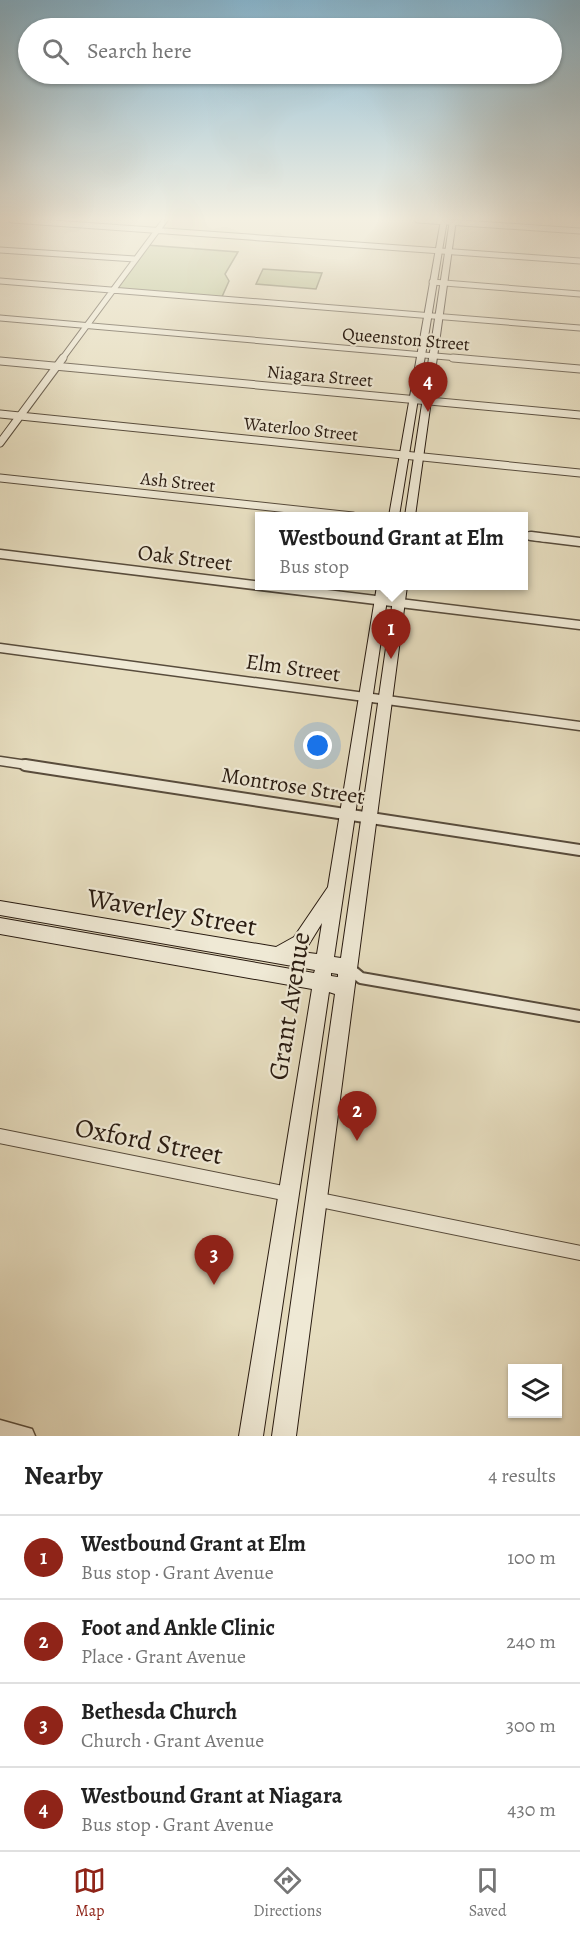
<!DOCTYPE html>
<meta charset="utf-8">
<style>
:root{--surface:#fff;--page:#f2f2f2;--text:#222;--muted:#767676;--line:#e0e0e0;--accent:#8f2418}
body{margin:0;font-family:Alegreya,serif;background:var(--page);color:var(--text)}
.controls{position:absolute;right:18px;bottom:18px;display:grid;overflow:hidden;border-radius:0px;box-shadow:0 2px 4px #0004}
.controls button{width:54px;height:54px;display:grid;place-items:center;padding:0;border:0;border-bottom:2px solid var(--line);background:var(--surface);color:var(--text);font:30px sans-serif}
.you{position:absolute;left:318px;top:746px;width:21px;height:21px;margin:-15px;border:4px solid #fff;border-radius:50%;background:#1a73e8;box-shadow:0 0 0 9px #1a73e833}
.badge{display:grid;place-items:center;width:39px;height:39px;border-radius:50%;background:var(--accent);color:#fff;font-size:20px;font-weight:700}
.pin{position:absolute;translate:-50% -50px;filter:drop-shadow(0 2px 3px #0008)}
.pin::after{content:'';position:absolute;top:32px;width:21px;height:18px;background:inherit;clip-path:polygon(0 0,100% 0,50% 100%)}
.popup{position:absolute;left:255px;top:512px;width:273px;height:78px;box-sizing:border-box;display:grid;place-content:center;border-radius:0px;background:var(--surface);filter:drop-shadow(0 2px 4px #0005);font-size:20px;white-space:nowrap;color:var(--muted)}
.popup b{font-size:22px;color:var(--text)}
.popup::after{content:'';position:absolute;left:50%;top:100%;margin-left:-12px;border:12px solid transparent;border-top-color:var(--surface)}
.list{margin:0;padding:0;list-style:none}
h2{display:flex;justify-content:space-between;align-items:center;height:78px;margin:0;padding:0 24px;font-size:26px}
h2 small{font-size:20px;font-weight:400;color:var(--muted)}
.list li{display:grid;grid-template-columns:39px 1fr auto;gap:18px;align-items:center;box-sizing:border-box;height:84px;padding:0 24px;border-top:2px solid var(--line)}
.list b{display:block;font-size:22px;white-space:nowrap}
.list p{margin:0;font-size:20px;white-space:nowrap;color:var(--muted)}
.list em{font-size:20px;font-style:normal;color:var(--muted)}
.icon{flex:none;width:33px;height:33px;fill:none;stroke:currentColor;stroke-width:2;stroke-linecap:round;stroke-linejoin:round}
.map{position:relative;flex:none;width:580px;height:1436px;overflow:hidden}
.search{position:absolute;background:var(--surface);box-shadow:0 2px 4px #0004;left:18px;right:18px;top:18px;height:66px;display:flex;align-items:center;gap:15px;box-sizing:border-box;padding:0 21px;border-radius:33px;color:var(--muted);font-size:22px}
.sheet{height:414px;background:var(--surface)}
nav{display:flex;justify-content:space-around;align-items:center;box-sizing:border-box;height:84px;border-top:2px solid var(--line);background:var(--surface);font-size:16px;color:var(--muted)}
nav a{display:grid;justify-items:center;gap:3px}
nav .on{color:var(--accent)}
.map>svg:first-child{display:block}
.green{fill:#b9c08f;stroke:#716e50;stroke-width:1.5}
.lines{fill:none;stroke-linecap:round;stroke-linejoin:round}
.minor-far4-casing{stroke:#584c3c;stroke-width:7}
.minor-far3-casing{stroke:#584c3c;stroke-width:9}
.minor-far2-casing{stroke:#584c3c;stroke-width:11}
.minor-far1-casing{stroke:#584c3c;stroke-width:14}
.minor-casing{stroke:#584c3c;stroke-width:16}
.tertiary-casing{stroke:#584c3c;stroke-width:3}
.secondary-casing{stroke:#291b11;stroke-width:2}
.minor-far4{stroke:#efe9d5;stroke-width:5}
.minor-far3{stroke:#efe9d5;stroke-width:7}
.minor-far2{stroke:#efe9d5;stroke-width:8}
.minor-far1{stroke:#efe9d5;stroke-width:10}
.minor{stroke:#efe9d5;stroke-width:14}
.tertiary{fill:#efe9d5;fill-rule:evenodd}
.secondary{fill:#efe9d5;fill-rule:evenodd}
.labels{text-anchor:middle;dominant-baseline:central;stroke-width:4.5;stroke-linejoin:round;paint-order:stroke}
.far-street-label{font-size:18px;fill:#291b11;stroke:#efe9d5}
.street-label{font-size:22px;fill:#291b11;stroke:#efe9d5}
.near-street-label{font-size:27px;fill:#291b11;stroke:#efe9d5}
</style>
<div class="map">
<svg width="580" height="1436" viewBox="0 0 580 1436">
<rect width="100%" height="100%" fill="#e6ddbf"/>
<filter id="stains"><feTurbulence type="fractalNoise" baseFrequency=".00333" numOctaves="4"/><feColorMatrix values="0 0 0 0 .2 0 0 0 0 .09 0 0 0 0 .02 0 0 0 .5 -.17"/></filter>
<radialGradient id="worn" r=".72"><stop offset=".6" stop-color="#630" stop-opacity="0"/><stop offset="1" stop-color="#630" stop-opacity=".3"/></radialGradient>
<path class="green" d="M146 245 238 252 225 274 229 281 221 299 111 290Z
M263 269 322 273 316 289 256 284Z"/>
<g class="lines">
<g class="minor-far4-casing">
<path id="minor-far4" d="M12 220 580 261
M418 220 580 231
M0 250 135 259
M0 281 580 328
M432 282 580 294
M0 318 470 359
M62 359 165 220"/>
</g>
<g class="minor-far3-casing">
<path id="minor-far3" d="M453 358 580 369
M0 361 580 415
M0 414 580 473
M0 443 63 358
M0 478 353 516
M523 535 544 538"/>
</g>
<g class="minor-far2-casing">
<path id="minor-far2" d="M531 536 580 542
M0 554 580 625
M0 648 580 726
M0 761 34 766"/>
</g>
<g class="minor-far1-casing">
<path id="minor-far1" d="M25 765 580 850
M349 968 361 978 580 1016"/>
</g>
<g class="minor-casing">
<path id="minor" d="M0 1136 288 1194
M315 1199 580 1253"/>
</g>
<g class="tertiary-casing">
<path id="tertiary" d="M0 1420 32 1429 35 1436H0Z"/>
</g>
<g class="secondary-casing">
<path id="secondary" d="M441 220H447L399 516H389Z
M450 220H456L415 516H405Z
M377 586H389L334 957 341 958 395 586H407L296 1436H272L335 994 329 992 263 1436H239L312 989 0 934V918L314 973 315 970 0 915V901L276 947 294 937 328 887ZM322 923 317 954 301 952 306 949ZM331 973 338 974V977L331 976Z"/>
</g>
<use href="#minor-far4" class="minor-far4"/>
<use href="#minor-far3" class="minor-far3"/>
<use href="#minor-far2" class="minor-far2"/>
<use href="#minor-far1" class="minor-far1"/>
<use href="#minor" class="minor"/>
<use href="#tertiary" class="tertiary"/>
<use href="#secondary" class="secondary"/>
</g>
<linearGradient id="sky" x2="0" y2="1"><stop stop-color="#87b7d1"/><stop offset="0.52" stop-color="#f4f0e2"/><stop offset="1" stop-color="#f4f0e2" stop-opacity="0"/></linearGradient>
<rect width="580" height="421" fill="url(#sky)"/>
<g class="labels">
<g class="far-street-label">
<text transform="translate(406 339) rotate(5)">Queenston Street</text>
<text transform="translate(320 376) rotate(5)">Niagara Street</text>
<text transform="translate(301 429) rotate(6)">Waterloo Street</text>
<text transform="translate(178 482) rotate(6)">Ash Street</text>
</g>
<g class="street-label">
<text transform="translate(185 558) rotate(7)">Oak Street</text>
<text transform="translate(293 668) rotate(8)">Elm Street</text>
<text transform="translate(293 786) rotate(9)">Montrose Street</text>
</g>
<g class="near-street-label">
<text transform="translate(172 912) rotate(10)">Waverley Street</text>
<text transform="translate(289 1006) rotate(-81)">Grant Avenue</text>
<text transform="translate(149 1141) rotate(11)">Oxford Street</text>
</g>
</g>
<rect width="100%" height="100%" filter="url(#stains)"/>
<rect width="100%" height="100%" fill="url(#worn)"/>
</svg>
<div class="controls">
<button><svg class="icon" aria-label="layers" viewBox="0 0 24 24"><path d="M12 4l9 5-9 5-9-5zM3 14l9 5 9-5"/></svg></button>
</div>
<div class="you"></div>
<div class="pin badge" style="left:391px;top:659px">1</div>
<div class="popup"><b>Westbound Grant at Elm</b>Bus stop</div>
<div class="pin badge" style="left:357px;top:1141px">2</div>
<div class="pin badge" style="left:214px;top:1285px">3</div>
<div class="pin badge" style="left:428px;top:412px">4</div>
<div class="search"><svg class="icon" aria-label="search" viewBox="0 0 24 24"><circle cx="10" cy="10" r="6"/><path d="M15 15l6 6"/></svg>Search here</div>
</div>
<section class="sheet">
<h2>Nearby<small>4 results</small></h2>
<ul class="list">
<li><span class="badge">1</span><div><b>Westbound Grant at Elm</b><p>Bus stop · Grant Avenue</p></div><em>100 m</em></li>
<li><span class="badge">2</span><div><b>Foot and Ankle Clinic</b><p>Place · Grant Avenue</p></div><em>240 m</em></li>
<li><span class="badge">3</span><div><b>Bethesda Church</b><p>Church · Grant Avenue</p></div><em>300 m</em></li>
<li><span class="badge">4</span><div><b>Westbound Grant at Niagara</b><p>Bus stop · Grant Avenue</p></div><em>430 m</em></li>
</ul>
</section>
<nav>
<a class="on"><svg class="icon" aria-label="map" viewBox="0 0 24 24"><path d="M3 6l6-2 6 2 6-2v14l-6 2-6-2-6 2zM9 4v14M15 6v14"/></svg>Map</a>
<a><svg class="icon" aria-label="directions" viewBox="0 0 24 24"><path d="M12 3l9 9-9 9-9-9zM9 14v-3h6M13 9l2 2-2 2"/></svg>Directions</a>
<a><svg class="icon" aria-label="saved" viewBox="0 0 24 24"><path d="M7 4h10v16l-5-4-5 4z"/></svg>Saved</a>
</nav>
